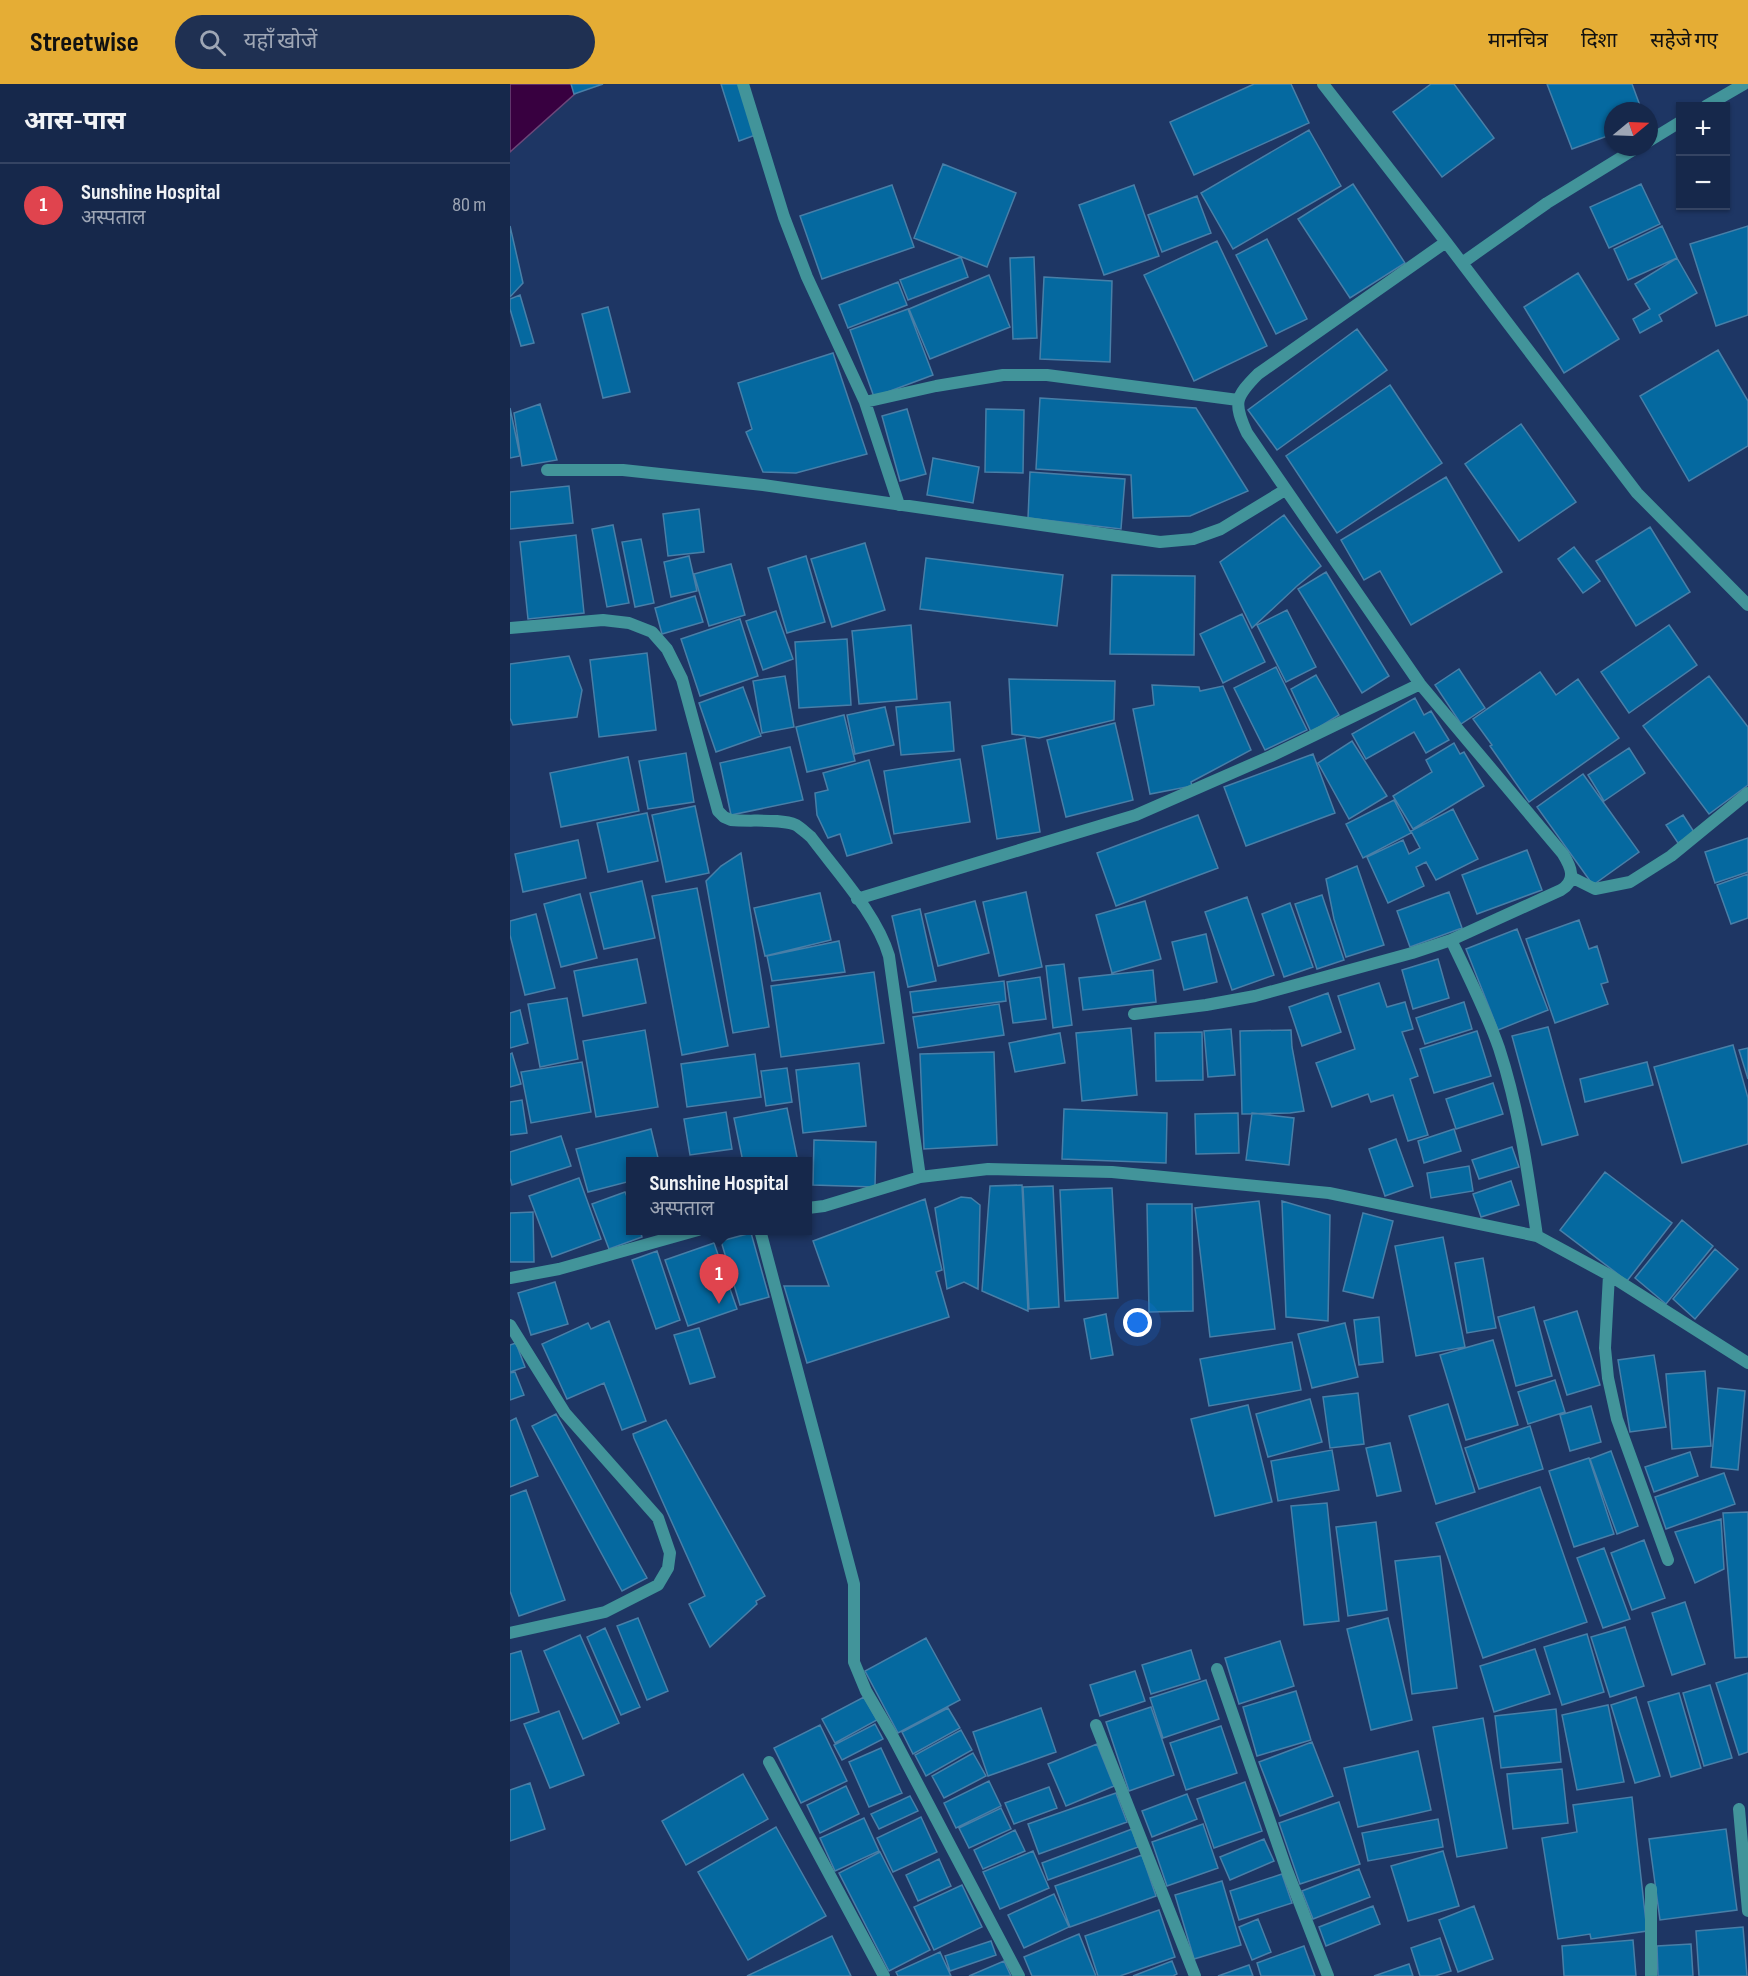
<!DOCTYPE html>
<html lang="hi">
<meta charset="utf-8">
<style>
:root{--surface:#16284b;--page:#1f3052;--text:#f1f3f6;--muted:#9ea6b5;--line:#354463;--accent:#e5ad35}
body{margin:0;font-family:"Sofia Sans Condensed","Noto Sans Devanagari",sans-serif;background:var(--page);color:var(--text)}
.controls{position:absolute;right:18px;top:18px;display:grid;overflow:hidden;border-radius:0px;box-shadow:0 2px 4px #0004}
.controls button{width:54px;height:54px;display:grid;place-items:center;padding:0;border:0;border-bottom:2px solid var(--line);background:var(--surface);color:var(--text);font:30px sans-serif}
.compass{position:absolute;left:1094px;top:18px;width:54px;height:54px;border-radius:50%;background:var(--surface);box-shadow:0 2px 4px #0004;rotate:71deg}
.you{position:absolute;left:628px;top:1239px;width:21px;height:21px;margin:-15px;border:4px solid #fff;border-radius:50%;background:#1a73e8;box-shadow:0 0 0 9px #1a73e833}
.badge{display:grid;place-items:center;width:39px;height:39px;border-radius:50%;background:var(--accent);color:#fff;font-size:20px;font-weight:700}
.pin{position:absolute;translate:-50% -50px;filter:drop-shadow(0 2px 3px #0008)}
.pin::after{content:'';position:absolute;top:32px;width:21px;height:18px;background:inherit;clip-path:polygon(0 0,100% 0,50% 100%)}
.popup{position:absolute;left:116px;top:1073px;width:186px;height:78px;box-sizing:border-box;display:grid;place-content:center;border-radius:0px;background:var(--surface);filter:drop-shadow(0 2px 4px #0005);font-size:20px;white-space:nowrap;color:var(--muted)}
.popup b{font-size:22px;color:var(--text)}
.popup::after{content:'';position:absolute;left:50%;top:100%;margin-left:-12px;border:12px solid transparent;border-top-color:var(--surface)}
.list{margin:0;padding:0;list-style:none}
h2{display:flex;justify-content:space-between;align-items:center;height:78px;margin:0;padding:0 24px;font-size:26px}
h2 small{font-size:20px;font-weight:400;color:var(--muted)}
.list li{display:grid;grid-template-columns:39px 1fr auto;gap:18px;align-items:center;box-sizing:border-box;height:84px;padding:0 24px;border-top:2px solid var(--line)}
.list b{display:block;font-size:22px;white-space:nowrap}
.list p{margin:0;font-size:20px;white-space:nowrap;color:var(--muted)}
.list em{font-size:20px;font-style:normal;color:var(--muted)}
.icon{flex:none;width:33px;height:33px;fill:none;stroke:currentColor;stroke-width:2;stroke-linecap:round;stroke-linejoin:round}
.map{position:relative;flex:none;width:1238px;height:1892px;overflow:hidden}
header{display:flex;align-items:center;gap:36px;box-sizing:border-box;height:84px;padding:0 30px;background:var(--accent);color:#111}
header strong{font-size:28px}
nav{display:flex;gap:33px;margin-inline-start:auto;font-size:21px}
.search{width:420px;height:54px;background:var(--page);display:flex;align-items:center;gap:15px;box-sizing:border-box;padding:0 21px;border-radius:33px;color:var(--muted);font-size:22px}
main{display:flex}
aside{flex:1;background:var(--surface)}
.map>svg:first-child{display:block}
.water{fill:#380040;stroke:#6c4779;stroke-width:1.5}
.building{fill:#0569a0;stroke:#487fa8;stroke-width:1.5}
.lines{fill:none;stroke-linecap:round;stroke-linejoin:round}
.street{stroke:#42949a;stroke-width:12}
</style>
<header>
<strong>Streetwise</strong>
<div class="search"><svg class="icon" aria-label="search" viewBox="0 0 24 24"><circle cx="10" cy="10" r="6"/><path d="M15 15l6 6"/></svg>यहाँ खोजें</div>
<nav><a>मानचित्र</a><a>दिशा</a><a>सहेजे गए</a></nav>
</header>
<main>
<aside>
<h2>आस-पास<small></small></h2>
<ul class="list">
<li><span class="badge" style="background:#e0444e">1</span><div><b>Sunshine Hospital</b><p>अस्पताल</p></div><em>80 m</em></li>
</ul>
</aside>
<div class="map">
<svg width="1238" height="1892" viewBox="0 0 1238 1892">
<rect width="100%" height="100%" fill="#1e3664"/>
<path class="water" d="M0 0H76L0 68Z"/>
<path class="building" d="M61 0H93L64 10Z
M211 0H235L251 49 229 57Z
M744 0H781L799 39 684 91 660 38Z
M921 0H944L984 54 932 93 883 28Z
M1037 0H1122L1132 27H1103V50L1062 65Z
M799 46 831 102 723 165 691 109Z
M433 80 506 109 477 183 404 154Z
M843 100 895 179 840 214 788 135Z
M1131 100 1150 140 1099 164 1080 123Z
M382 101 404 163 312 195 290 132Z
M624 101 649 172 594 191 569 121Z
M687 112 701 149 652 168 638 131Z
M0 142 13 199 0 213Z
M1152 142 1167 174 1118 196 1104 165Z
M1238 142V231L1206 242 1180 160Z
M757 155 797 235 766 250 726 171Z
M707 157 757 262 684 297 634 191Z
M451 173 458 193 398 216 390 196Z
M524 173 527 254 503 255 500 174Z
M1167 174 1187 209 1149 231 1152 237 1130 249 1123 235 1140 225 1125 200Z
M1068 189 1109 255 1054 289 1014 223Z
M479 191 500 243 420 275 399 225Z
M534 193 602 197 600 278 530 275Z
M388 198 397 221 338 244 329 221Z
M10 211 24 259 11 262 0 225V215Z
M98 223 120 308 93 314 72 230Z
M398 225 423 291 364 313 340 246Z
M847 245 877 286 767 366 738 326Z
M1208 266 1238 317V362L1179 397 1130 312Z
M323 269 357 370 286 389 253 388 236 348 242 345 228 299Z
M880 301 932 379 827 449 776 372Z
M530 314 686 324 738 407 680 432 623 434 621 391 526 385Z
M30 320 47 376 12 382 4 329Z
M0 324 10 372 0 374Z
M397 325 416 390 390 397 372 332Z
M476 325 514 326 513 389 475 388Z
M1011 340 1066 418 1009 457 955 380Z
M423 374 469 383 463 419 417 411Z
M520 388 615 395 611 445 518 434Z
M936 393 992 488 901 541 870 487 854 496 831 456Z
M59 402 63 439 0 445V408Z
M189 425 194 468 158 472 153 430Z
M774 431 811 482 787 502 742 544 710 478Z
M103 441 119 519 97 523 82 445Z
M1140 443 1180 508 1126 542 1086 477Z
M66 451 74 529 18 535 10 458Z
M131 455 144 519 125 523 112 458Z
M355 459 375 526 322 543 301 475Z
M1064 463 1090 497 1073 509 1048 475Z
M179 472 187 507 161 513 154 478Z
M296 472 315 538 277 549 258 484Z
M416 474 553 491 547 542 410 525Z
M221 480 235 531 199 542 184 490Z
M816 488 879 592 852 609 788 505Z
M602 491 685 492 684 571 600 570Z
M185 512 193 538 152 550 145 524Z
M777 526 806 583 776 598 747 541Z
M266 527 283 575 253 586 236 537Z
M732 530 755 578 713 599 690 550Z
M230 535 248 592 190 612 171 555Z
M401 541 407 615 349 620 342 547Z
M1159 541 1187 581 1119 629 1091 588Z
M337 555 341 621 289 624 285 558Z
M137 569 146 646 89 653 80 576Z
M59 572 72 606 67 633 3 641 0 634V580Z
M766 583 797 646 755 666 724 604Z
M949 585 975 624 951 640 925 601Z
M1030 588 1046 611 1068 595 1109 654 1019 718 980 662 982 661 963 635Z
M806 591 829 631 801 648 781 605Z
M275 592 284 643 252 649 243 597Z
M1199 592 1238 643V701L1199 730 1133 642Z
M499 595 605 597 604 636 529 654 502 650Z
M642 601 689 603 690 607 713 602 741 666 681 698 682 702 640 710 623 625 644 621Z
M233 603 251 652 206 668 189 619Z
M905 614 914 631 921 627 939 656 916 669 904 648 856 675 842 650Z
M440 618 444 667 391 671 386 623Z
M375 623 384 661 345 670 337 631Z
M334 631 345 677 297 688 286 643Z
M605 639 623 716 556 733 537 656Z
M515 654 530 748 487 755 472 662Z
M842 657 877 712 839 735 808 679Z
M944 659 950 670 954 668 974 702 903 745 883 712 922 688 916 676Z
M280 663 293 716 221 731 210 679Z
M1119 664 1135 689 1094 717 1078 691Z
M176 669 184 718 138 725 129 677Z
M803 670 825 729 736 762 714 703Z
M118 673 129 727 51 743 40 689Z
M450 675 460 738 384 750 374 687Z
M359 676 382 759 337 772 330 750 318 754 307 731 305 709 318 706 313 689Z
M1073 690 1129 768 1083 801 1027 723Z
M884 716 901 749 853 774 836 740Z
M185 722 199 789 156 798 142 731Z
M943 725 968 775 926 796 916 778 906 783 914 802 878 819 857 773 893 756 899 770 910 764 901 747Z
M137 729 148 777 98 788 87 739Z
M688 731 708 784 606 822 587 769Z
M1173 731 1184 748 1168 759 1156 741Z
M1238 754V788L1205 799 1195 768Z
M68 756 76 794 13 808 5 770Z
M1017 766 1032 806 967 830 952 791Z
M231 769 259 943 223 949 196 797 211 782Z
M847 782 874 861 836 873 824 835 816 795Z
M1238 790V834L1221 840 1207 801Z
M132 797 145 854 94 865 80 809Z
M187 804 218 962 172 971 142 812Z
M516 808 532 883 489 892 473 818Z
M939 808 952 844 900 863 887 827Z
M310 809 321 856 255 872 244 824Z
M70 810 87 874 51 883 34 820Z
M812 811 834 876 807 885 785 820Z
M737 813 764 891 722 906 695 828Z
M465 817 479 869 428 882 415 830Z
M635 817 651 875 602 889 586 831Z
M780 819 803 883 774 893 752 830Z
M410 825 426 897 398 903 382 832Z
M26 830 45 904 15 911 0 851V837Z
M1069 836 1079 865 1087 862 1098 898 1091 900 1098 920 1045 939 1016 855Z
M1007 845 1038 926 988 946 956 865Z
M696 850 707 898 674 906 662 858Z
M329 857 335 888 262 897 257 872Z
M127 875 136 919 73 932 64 887Z
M928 875 939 914 903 925 892 886Z
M554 880 562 941 543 944 536 882Z
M643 886 646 918 573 926 569 894Z
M364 888 374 959 271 973 261 902Z
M530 893 536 935 503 939 497 898Z
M494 897 496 917 403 929 400 908Z
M869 899 877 923 895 918 903 945 892 948 908 992 900 995 918 1051 898 1057 883 1011 861 1018 858 1010 822 1023 806 979 845 965 828 912Z
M818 909 831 948 792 962 779 923Z
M57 914 68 975 30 983 18 920Z
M954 918 962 945 915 960 906 934Z
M489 920 494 951 408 964 403 933Z
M10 926 18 959 0 964V929Z
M1038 943 1068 1051 1032 1061 1002 952Z
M621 944 627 1011 572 1017 566 949Z
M721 945 725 991 698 993 694 947Z
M135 946 148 1023 86 1033 73 957Z
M781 946 782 963 794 1027 780 1029 732 1030 730 947Z
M967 947 981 992 924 1009 910 965Z
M692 948 693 996 646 997 645 949Z
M550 949 555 979 505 988 499 959Z
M1223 961 1238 1014V1060L1172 1079 1144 983Z
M1238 964V995L1229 966Z
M484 968 487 1061 414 1065 410 970Z
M2 969 11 1000 0 1003V970Z
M245 970 251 1013 177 1023 171 980Z
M72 978 81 1028 21 1039 11 988Z
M1137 978 1143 1001 1075 1018 1070 995Z
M349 979 356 1042 293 1049 286 986Z
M277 984 282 1018 256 1022 251 987Z
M983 999 993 1030 946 1045 936 1015Z
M12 1016 17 1049 0 1051V1018Z
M277 1024 288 1078H233L224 1034Z
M554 1025 657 1029 656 1079 552 1075Z
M216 1028 222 1065 180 1071 174 1035Z
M728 1029 729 1069 686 1070 685 1030Z
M742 1029 784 1034 779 1081 736 1076Z
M141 1045 149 1078H121V1097L78 1108 66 1065Z
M944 1045 951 1067 914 1079 908 1057Z
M51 1052 61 1082 2 1101 0 1094V1068Z
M886 1055 903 1102 875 1112 859 1065Z
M304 1056 366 1058 365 1103 303 1101Z
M1002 1063 1009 1083 969 1095 962 1076Z
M959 1082 963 1107 921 1114 917 1089Z
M1095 1088 1162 1139 1117 1197 1050 1146Z
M69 1094 91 1155 42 1173 19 1112Z
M1001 1097 1009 1121 971 1133 963 1110Z
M512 1101 518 1227 472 1207 480 1102Z
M543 1102 549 1223 519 1225 513 1103Z
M602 1104 608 1214 555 1217 550 1106Z
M115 1108 121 1122V1146H130L132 1153 99 1165 82 1120Z
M451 1113 461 1114 470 1121 468 1205 454 1198 437 1205 425 1124Z
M415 1115 432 1186 426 1188 439 1233 297 1279 274 1202H319L303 1157Z
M749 1117 765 1245 700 1253 685 1124Z
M772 1117 820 1131 818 1237 776 1233Z
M637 1120H682L683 1227 639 1228Z
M23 1128 24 1178H0V1129Z
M853 1129 883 1137 863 1214 833 1207Z
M1172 1136 1203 1162 1156 1220 1125 1194Z
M241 1149 259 1213 230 1221 211 1157Z
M933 1153 955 1263 906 1272 885 1162Z
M204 1159 227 1225 178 1242 155 1176Z
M1205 1165 1228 1185 1185 1235 1163 1215Z
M147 1167 170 1236 146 1245 122 1176Z
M973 1174 986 1244 957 1249 945 1179Z
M45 1198 58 1240 21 1251 8 1209Z
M1024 1223 1042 1292 1006 1302 988 1233Z
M1067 1227 1090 1301 1057 1311 1034 1237Z
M596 1230 603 1271 581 1275 574 1235Z
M869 1233 873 1278 849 1281 844 1236Z
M99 1237 136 1337 112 1346 94 1299 57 1315 32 1260 78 1239 81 1245Z
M835 1239 848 1293 802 1304 788 1250Z
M189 1244 205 1293 180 1300 164 1251Z
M983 1256 1008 1341 956 1356 930 1271Z
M782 1258 791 1306 699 1322 690 1275Z
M6 1259 15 1283 0 1288V1261Z
M1144 1271 1156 1343 1120 1348 1108 1276Z
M1195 1287 1201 1362 1162 1365 1156 1290Z
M5 1288 14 1311 0 1316V1289Z
M1045 1296 1055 1328 1018 1340 1008 1308Z
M1208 1304 1235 1307 1228 1386 1201 1383Z
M848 1309 854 1360 820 1364 813 1313Z
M800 1315 812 1358 758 1373 746 1330Z
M938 1320 965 1408 926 1420 899 1332Z
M738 1321 762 1418 705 1432 681 1335Z
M1081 1322 1091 1358 1060 1367 1050 1331Z
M46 1330 137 1494 112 1507 22 1342Z
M6 1334 28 1392 0 1403V1337Z
M156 1336 255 1512 246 1517 247 1520 200 1563 179 1520 195 1512 124 1354 123 1350Z
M1020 1342 1033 1385 969 1405 955 1364Z
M880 1359 891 1407 867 1412 856 1364Z
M822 1366 829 1406 768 1417 761 1377Z
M1101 1367 1128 1442 1107 1450 1080 1375Z
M1180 1368 1188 1392 1144 1408 1135 1383Z
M1079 1374 1104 1450 1064 1463 1039 1387Z
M1214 1389 1225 1420 1156 1445 1145 1413Z
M1030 1403 1077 1538 973 1574 926 1439Z
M16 1406 55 1516 9 1532 0 1507V1412Z
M817 1419 829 1537 794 1541 781 1422Z
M1238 1428V1573L1225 1574 1213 1429Z
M1211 1435 1214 1485 1185 1499 1165 1448Z
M866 1438 877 1526 838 1532 826 1443Z
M1134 1456 1155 1514 1122 1526 1101 1469Z
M1094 1464 1120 1535 1093 1544 1067 1474Z
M930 1472 947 1604 902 1610 885 1477Z
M1175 1518 1195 1580 1162 1591 1142 1529Z
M128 1534 158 1607 137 1616 107 1542Z
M878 1534 902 1636 861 1646 837 1545Z
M1115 1543 1134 1602 1100 1613 1081 1553Z
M95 1544 130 1623 111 1631 77 1553Z
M1077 1550 1094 1608 1052 1621 1034 1563Z
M70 1551 109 1639 73 1655 34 1567Z
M416 1554 450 1616 388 1649 355 1587Z
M770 1557 784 1602 729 1620 715 1574Z
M1025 1565 1040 1610 984 1628 970 1582Z
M681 1566 690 1595 641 1610 632 1581Z
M11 1567 29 1628 0 1637V1570Z
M625 1587 635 1617 590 1632 580 1601Z
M1238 1589V1668L1229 1671 1206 1599Z
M696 1596 709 1635 653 1654 640 1614Z
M1200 1601 1222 1674 1194 1682 1173 1609Z
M786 1607 801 1656 747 1672 733 1623Z
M1169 1609 1191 1684 1161 1693 1138 1618Z
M354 1613 367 1636 325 1659 312 1635Z
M1126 1613 1150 1692 1125 1699 1101 1621Z
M1098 1621 1114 1698 1067 1706 1052 1631Z
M641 1623 664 1691 619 1707 596 1638Z
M438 1624 450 1644 403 1670 392 1648Z
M531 1624 546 1668 478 1692 463 1648Z
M1046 1625 1051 1678 991 1684 985 1632Z
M49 1627 74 1691 40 1704 14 1640Z
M973 1634 997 1764 947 1773 923 1643Z
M365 1640 373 1655 332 1676 324 1661Z
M310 1641 337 1697 291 1719 264 1664Z
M711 1642 727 1689 676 1706 660 1659Z
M451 1646 462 1666 416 1692 405 1671Z
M802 1658 823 1712 770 1732 749 1678Z
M587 1660 604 1702 556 1722 538 1680Z
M371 1664 392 1709 359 1723 339 1678Z
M908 1667 921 1726 848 1743 834 1684Z
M463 1669 476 1692 434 1714 422 1692Z
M1052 1685 1058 1739 1003 1745 997 1690Z
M233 1690 258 1735 176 1781 152 1737Z
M479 1697 491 1722 446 1744 434 1719Z
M735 1698 752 1747 704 1764 687 1715Z
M20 1699 35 1745 0 1757V1706Z
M336 1702 349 1730 310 1749 297 1721Z
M539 1703 547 1724 504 1740 495 1719Z
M606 1709 617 1738 529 1770 518 1740Z
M677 1710 687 1735 642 1753 632 1727Z
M400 1712 408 1727 369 1745 361 1730Z
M1122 1713 1137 1847 1081 1855 1080 1850 1048 1855 1032 1754 1067 1748 1063 1721Z
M829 1718 850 1780 790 1800 769 1739Z
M491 1724 501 1745 459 1764 449 1744Z
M411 1733 427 1768 383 1788 367 1754Z
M354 1734 369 1767 325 1787 310 1754Z
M928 1735 933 1763 858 1777 852 1749Z
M693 1740 708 1784 657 1802 642 1758Z
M266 1743 316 1832 238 1876 188 1788Z
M622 1745 628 1763 538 1796 532 1779Z
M1216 1745 1227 1826 1150 1836 1139 1755Z
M505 1746 515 1767 473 1785 464 1766Z
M754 1755 764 1777 720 1796 710 1773Z
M523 1767 539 1804 490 1825 473 1788Z
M933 1767 949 1822 898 1837 881 1782Z
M370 1768 420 1866 379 1887 329 1789Z
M632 1771 646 1812 560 1843 545 1802Z
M429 1775 441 1802 408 1817 396 1791Z
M849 1785 860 1813 803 1835 792 1807Z
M772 1790 782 1819 729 1836 720 1807Z
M712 1797 731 1861 684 1875 665 1811Z
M452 1801 472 1843 424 1866 404 1823Z
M544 1810 559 1843 514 1864 498 1831Z
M863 1822 870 1840 816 1862 809 1843Z
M964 1822 983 1875 948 1888 929 1836Z
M649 1826 665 1873 610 1892H588L575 1852Z
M748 1835 761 1868 742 1876 729 1843Z
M1233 1843 1237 1892H1189L1186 1847Z
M569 1850 586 1892H522L514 1873Z
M322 1852 341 1892H237Z
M930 1854 941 1887 925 1892H910L901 1864Z
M1123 1856 1126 1892H1054L1052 1862Z
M481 1857 486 1871 440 1887 435 1872Z
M1181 1860 1183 1892H1148L1147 1862Z
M794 1862 805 1892H751L747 1879Z
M430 1868 441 1892H388L386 1888Z
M494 1877 501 1892H459Z
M662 1877 667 1890 663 1892H623Z
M899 1880 903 1892H864Z
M739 1881 743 1892H708Z"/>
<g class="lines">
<path class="street" d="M233 0 274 133 297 193 355 318 389 421
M813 0 936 158 1127 409 1238 521
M1196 22 1234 0
M1139 57 1170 38
M952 179 1037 119 1128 63
M355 318 426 302 493 291H537L728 316
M37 386H113L253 401 650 458 683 455 711 445 775 406
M0 544 93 536 119 539 142 548 157 565 172 595 208 727 214 733 221 736C240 738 270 734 286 741 291 744 296 749 301 753 328 789 367 831 379 872L410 1093
M1061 793 1085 805 1120 798 1161 772 1238 709
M347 815 626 731 761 672 910 600
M941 856C958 891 976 927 989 964 1009 1025 1018 1089 1027 1152
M624 930 696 921 745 912 902 869 941 856 1051 806C1067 796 1061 783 1053 770L910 600 737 349C723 319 725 313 748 290L936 158
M298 1124 314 1122 410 1093 478 1085 602 1088 819 1109 1027 1152 1099 1191 1238 1279
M250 1146 344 1500V1578L356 1607 383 1653 509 1892
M1099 1191 1095 1264 1098 1294 1107 1335 1158 1476
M0 1194 49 1185 188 1146
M0 1241 55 1329 148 1434 160 1469 158 1484 148 1501 95 1528 0 1549
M707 1585 776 1784 818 1892
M586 1641 685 1892
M259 1678 374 1892
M1229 1725 1238 1827
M1141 1892V1805"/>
</g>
</svg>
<div class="controls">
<button>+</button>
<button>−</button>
</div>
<svg class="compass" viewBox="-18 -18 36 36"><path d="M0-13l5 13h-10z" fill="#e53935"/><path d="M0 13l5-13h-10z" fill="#9ea6b5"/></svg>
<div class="you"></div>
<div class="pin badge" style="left:209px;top:1220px;background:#e0444e">1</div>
<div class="popup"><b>Sunshine Hospital</b>अस्पताल</div>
</div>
</main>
